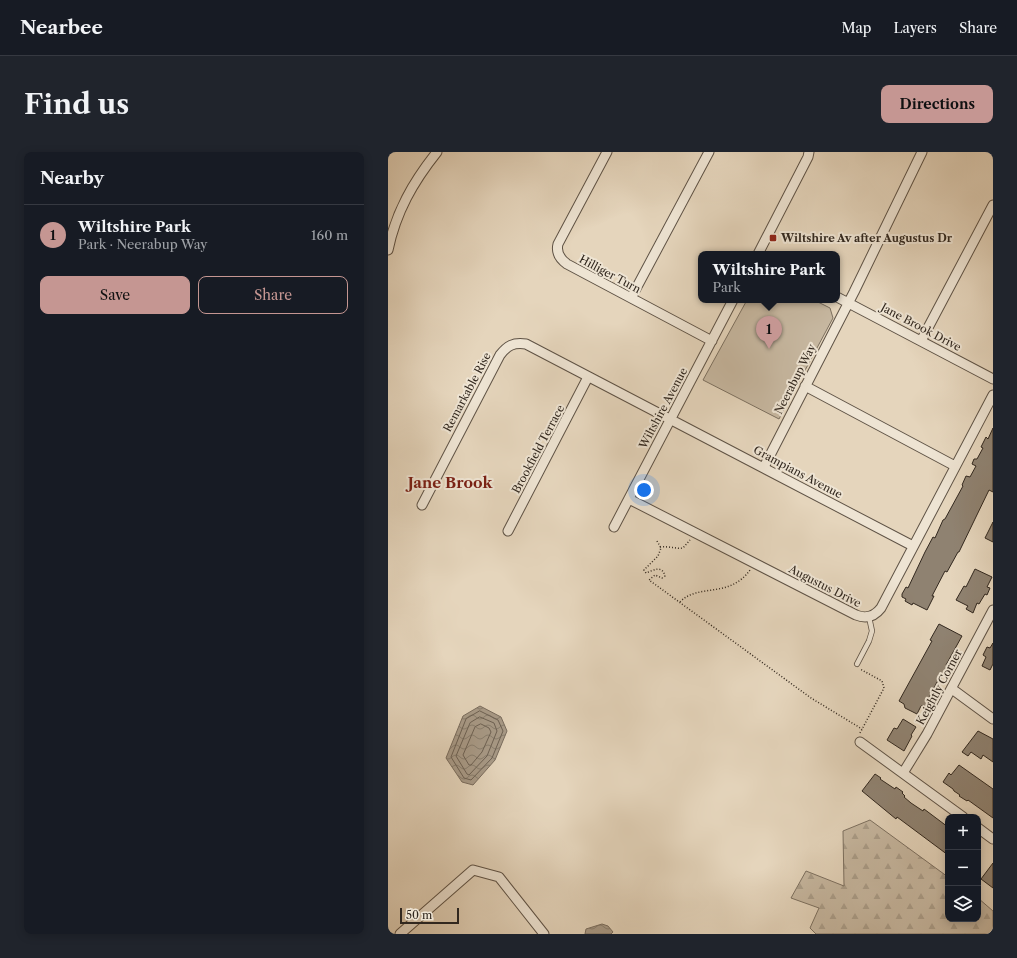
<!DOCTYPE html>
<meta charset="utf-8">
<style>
:root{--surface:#171b24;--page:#20242c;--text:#f1f3f6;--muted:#9ea1a6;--line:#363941;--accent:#c59692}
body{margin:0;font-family:"Libre Caslon Text",serif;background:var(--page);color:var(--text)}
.controls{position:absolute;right:12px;bottom:12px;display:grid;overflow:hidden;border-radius:8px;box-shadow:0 2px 10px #0003}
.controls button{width:36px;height:36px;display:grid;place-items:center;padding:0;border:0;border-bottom:1px solid var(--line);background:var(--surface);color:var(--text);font:20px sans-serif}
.scale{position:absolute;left:12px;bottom:10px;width:59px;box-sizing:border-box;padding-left:4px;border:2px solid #32281f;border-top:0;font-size:11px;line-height:14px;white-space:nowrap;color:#32281f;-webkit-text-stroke:3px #eee4d3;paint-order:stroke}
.you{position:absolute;left:256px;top:338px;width:14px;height:14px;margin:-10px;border:3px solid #fff;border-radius:50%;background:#1a73e8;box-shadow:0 0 0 6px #1a73e833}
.badge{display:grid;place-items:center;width:26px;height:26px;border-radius:50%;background:var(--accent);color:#111;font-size:13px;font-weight:700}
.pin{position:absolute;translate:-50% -33px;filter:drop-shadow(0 1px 2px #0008)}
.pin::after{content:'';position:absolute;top:21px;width:14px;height:12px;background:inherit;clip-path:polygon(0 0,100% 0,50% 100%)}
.popup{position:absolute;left:310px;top:99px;width:142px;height:52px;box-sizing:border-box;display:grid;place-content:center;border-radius:8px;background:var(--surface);filter:drop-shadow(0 1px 3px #0005);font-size:13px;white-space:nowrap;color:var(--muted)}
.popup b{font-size:15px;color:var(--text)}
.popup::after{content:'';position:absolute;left:50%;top:100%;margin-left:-8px;border:8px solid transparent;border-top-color:var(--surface)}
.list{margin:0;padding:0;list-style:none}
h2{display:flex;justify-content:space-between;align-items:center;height:52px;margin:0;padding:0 16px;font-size:17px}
h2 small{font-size:13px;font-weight:400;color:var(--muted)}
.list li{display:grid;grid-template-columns:26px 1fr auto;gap:12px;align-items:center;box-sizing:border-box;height:60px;padding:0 16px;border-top:1px solid var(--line)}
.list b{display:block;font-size:15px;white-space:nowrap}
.list p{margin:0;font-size:13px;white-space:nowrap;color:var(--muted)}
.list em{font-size:13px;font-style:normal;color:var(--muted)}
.actions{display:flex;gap:8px;padding:12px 16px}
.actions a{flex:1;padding:9px 0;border:1px solid var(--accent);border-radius:8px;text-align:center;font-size:14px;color:var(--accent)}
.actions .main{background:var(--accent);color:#111}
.icon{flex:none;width:22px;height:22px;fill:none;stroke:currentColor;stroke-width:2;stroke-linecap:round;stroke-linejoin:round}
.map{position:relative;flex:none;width:605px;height:782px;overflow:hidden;border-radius:8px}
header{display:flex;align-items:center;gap:24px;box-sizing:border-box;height:56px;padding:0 20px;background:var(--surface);border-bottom:1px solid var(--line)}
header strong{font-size:19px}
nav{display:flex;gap:22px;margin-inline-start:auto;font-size:14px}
.intro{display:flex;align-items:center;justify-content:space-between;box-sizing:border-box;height:96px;padding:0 24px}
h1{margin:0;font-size:28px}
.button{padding:10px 18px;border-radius:8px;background:var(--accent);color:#111;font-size:14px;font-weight:700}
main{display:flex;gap:24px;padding:0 24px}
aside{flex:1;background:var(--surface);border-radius:8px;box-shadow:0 2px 10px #0003}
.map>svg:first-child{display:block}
.green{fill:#c7b8a1;stroke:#7c7060}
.forest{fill:url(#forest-firs);stroke:#7c7060}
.water{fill:url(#water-waves);stroke:#796c5d}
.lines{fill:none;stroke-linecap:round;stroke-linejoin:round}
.shore{stroke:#6d6153;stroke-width:1}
.building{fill:#8f8271;stroke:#32281f}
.lane-casing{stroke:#5f5346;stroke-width:6}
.street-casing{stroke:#5f5346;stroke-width:11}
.path{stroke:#32281f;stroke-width:1.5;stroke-dasharray:1 2;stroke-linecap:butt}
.lane{stroke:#eee4d3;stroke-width:4.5}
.street{stroke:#eee4d3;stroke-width:9}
.poi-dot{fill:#8f2418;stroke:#eee4d3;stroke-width:1.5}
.labels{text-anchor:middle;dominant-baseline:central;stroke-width:4;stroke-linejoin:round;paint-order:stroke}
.poi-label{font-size:11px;font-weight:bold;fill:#32281f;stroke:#eee4d3;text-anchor:start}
.street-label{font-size:11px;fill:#32281f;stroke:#eee4d3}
.district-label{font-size:15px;font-weight:bold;fill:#7a1f14;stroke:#eee4d3}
</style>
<header>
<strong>Nearbee</strong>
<nav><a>Map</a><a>Layers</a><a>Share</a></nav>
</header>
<div class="intro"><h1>Find us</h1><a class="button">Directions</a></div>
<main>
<aside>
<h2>Nearby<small></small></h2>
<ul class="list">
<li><span class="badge">1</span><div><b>Wiltshire Park</b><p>Park · Neerabup Way</p></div><em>160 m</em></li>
</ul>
<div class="actions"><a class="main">Save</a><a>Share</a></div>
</aside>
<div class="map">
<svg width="605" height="782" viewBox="0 0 605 782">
<defs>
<pattern id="forest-firs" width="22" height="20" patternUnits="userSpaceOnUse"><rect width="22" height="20" fill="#c7b8a1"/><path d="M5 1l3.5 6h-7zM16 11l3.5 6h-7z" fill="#ab9e8a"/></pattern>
<pattern id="water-waves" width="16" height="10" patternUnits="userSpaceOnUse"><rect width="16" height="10" fill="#a89a87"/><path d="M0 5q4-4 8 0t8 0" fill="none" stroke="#897e6e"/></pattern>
</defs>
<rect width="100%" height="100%" fill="#e5d5bc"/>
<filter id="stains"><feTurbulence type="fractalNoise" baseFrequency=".005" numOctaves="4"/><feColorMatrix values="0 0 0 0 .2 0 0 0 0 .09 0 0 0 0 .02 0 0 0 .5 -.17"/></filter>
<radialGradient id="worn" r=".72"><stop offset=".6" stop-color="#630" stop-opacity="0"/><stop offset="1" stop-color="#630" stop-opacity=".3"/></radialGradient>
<path class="green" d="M359 148H426L442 156 445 166 391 267 315 228Z"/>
<path class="forest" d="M482 668 560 725V767H590V746L605 759V782H428L422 776 431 756 403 746 418 719 456 734 455 679Z"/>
<path class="water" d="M92 554 113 565 119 579 107 608 85 633 74 630 58 606 75 564Z
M214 772 220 774 225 780 223 782H197L198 777Z"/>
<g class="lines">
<path class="shore" d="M92 559 110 568 115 579 104 606 83 628 76 626 63 605 78 567Z
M92 565 106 571 109 579 99 604 81 623 79 622 68 604 82 571Z
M93 572 101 576 103 580 94 600 83 613H81L75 603 87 575Z"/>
</g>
<path class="building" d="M605 276V340L601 338 571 400H570L559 420 557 419 544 444H546L539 458 525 451 524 453 517 449 518 447 514 445V442L518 435 520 436 537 400 545 385 547 386 555 368 557 367 575 334 574 333 578 324 582 325 588 314 584 312 586 307H589L595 296 593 295 598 285 600 287Z
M605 370V390L597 386Z
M587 417 604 425 599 435 602 436 599 443 597 442 591 452 589 451 585 461 578 457 580 454 568 448 576 434 578 435Z
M551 472 574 484 558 513 559 514 551 530H549L541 546V549L540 553 533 554 529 562 517 556 516 552 511 549 544 489 542 488Z
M605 491V512L602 518 594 514 598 505 595 503 599 495 602 496Z
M515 567 528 575 523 583 524 584 516 599 499 588 506 576 509 577Z
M590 579 605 587V610L595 603 593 607 583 600 580 604 574 600Z
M571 613 605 637V666L580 648 579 649 571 644 572 643 566 639 565 637 555 630 561 621 563 623Z
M487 622 493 626 492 627 507 637 508 635 515 640 514 641 517 644 516 645 523 651 535 659 536 657 560 675V703L509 665 508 667 474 639Z
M605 711V736L593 727Z"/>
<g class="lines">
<g class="lane-casing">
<path id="lane" d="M469 512 481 489 484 479 481 465"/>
</g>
<g class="street-casing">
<path id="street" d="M219 0 170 92C168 100 172 107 179 112L324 189
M0 98C8 60 25 30 49 0
M370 102 420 5 421 0
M449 145 605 227
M243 146 321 0
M533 189 605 53
M417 234 567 314
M376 315 466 140 534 0
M241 347 468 463C478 467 486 465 493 456L605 243
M34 353 112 203C119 194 125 190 138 192L525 394
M226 375 345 148
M120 379 200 225
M564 537 605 567
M472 590 575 665
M515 621 539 582 605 458
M590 676 605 687
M12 782 85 718 111 725 156 782"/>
</g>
<path class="path" d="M269 389 273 396 270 404 256 418 258 421C266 418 274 413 277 424L274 426 267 423 261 428 423 546 474 577
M272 395C281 394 288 397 295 396L302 388
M292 450C310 431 341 447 362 418
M472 581 496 536 494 529 472 517"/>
<use href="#lane" class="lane"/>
<use href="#street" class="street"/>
</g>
<rect class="poi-dot" x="381" y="82" width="8" height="8" rx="2"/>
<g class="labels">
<g class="poi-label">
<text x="393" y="86">Wiltshire Av after Augustus Dr</text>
</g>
<g class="street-label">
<text transform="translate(222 122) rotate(28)">Hilliger Turn</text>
<text transform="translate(533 175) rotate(28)">Jane Brook Drive</text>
<text transform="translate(407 227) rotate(-63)">Neerabup Way</text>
<text transform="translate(79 240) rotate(-62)">Remarkable Rise</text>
<text transform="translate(275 256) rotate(-62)">Wiltshire Avenue</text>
<text transform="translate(150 297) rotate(-62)">Brookfield Terrace</text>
<text transform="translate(410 320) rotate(28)">Grampians Avenue</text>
<text transform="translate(437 434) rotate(27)">Augustus Drive</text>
<text transform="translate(551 535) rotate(-62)">Keightly Corner</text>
</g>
<g class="district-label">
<text x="62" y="330">Jane Brook</text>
</g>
</g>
<rect width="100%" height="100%" filter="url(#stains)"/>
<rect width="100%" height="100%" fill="url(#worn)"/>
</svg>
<div class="controls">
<button>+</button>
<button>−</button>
<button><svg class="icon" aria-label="layers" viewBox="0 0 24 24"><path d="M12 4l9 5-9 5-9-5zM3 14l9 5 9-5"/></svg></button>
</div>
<div class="scale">50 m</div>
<div class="you"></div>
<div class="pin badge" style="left:381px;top:197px">1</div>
<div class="popup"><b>Wiltshire Park</b>Park</div>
</div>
</main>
